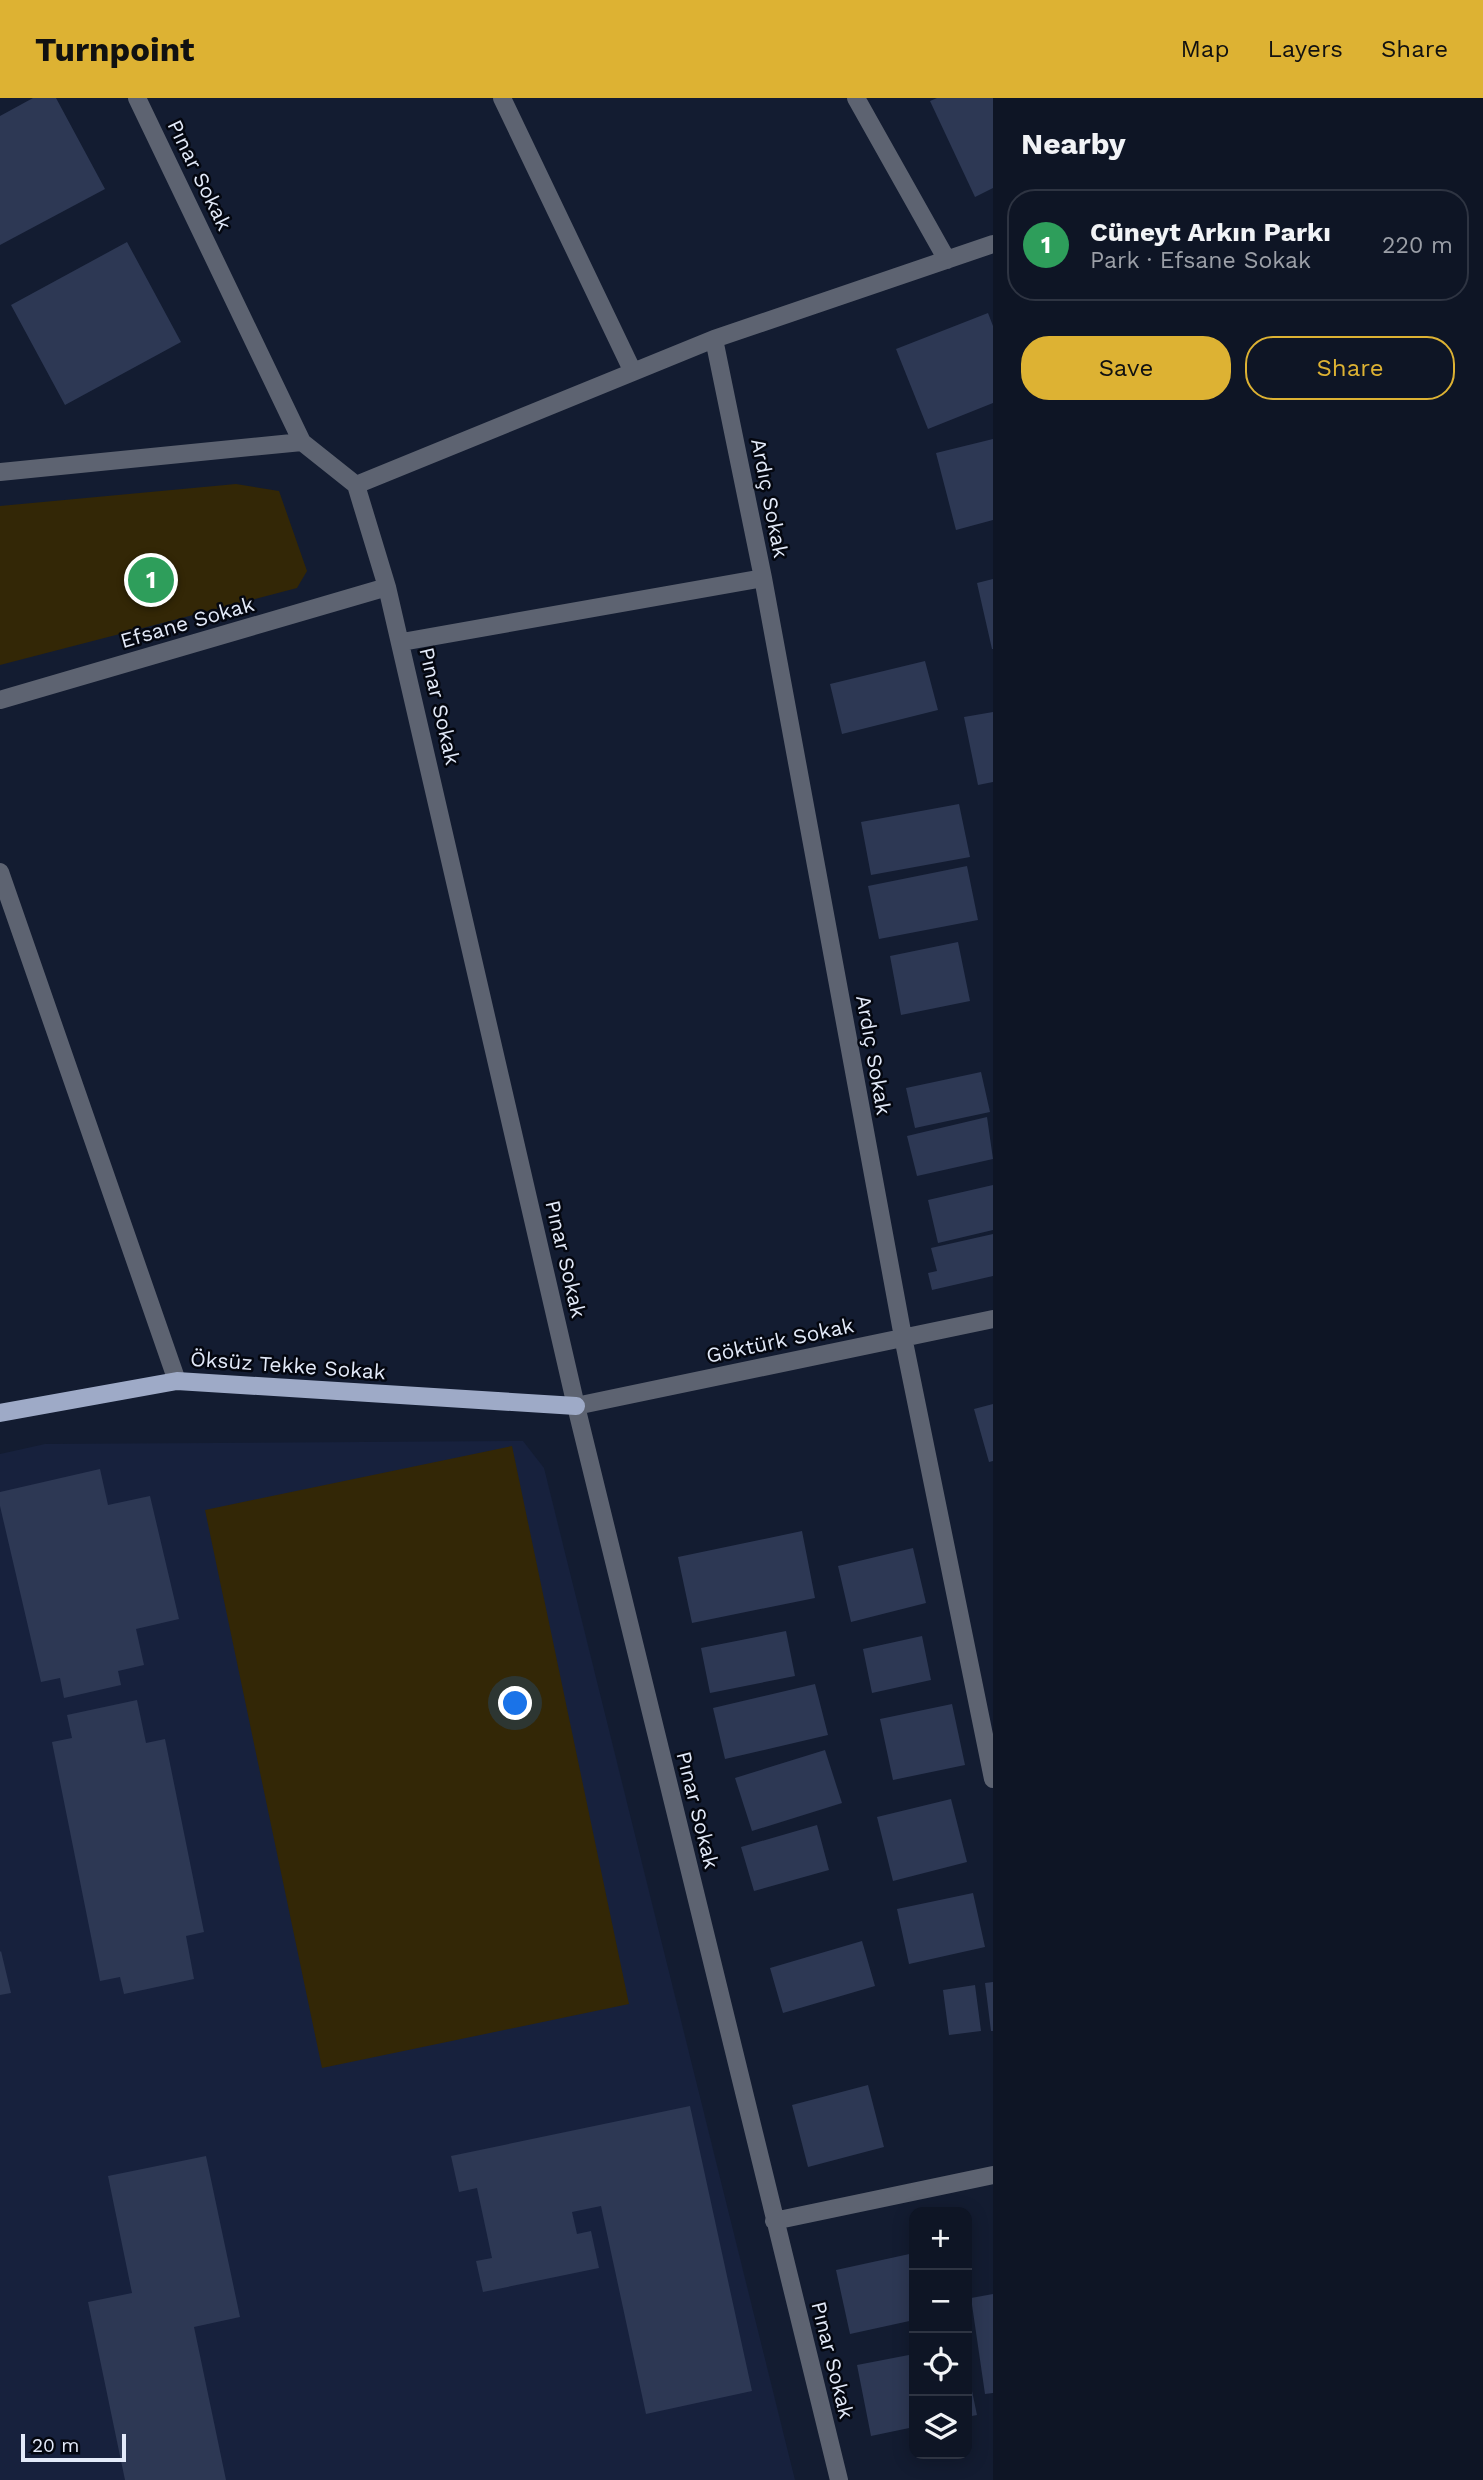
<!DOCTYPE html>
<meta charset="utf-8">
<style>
:root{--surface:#0e1525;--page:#171e2d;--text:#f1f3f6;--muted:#9b9fa7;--line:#2e3442;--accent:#ddb233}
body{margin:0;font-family:"Work Sans",sans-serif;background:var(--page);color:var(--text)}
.controls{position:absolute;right:21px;bottom:21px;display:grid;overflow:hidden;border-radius:14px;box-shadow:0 4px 18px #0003}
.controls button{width:63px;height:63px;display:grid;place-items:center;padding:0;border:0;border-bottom:2px solid var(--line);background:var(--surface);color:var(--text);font:35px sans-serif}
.scale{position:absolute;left:21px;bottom:18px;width:105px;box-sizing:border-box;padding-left:7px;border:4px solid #e3eaf9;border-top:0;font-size:19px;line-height:24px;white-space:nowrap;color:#e3eaf9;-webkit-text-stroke:5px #040710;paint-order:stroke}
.you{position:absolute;left:516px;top:1606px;width:24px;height:24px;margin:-18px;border:5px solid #fff;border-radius:50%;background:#1a73e8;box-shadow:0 0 0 10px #1a73e833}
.badge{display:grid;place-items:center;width:46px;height:46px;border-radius:50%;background:var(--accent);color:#fff;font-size:23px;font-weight:700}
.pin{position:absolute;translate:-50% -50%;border:4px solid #fff;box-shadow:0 2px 7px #0006}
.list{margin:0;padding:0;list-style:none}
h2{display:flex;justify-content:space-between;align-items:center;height:91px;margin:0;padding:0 28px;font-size:30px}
h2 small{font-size:23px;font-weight:400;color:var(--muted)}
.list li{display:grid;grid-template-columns:46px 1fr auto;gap:21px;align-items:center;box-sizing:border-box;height:112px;margin:0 14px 14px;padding:0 14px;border:2px solid var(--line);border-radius:28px}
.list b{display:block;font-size:26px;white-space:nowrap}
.list p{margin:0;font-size:23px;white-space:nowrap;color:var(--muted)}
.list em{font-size:23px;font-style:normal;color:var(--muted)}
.actions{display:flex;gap:14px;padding:21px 28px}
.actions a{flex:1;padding:16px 0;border:2px solid var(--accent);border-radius:28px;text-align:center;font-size:24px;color:var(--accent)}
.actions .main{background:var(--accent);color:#111}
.icon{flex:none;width:38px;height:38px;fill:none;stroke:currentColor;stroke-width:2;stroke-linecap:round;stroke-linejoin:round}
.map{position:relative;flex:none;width:993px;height:2382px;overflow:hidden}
header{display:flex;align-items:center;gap:42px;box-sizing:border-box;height:98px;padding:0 35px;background:var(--accent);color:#111}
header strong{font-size:33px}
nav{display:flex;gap:38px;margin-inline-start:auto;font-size:24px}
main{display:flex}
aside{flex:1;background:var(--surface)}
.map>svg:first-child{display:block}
.built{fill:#17213d}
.green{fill:#332706}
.building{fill:#2d3854}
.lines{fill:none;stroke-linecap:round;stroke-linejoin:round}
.minor{stroke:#5d6371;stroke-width:18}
.major{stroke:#9eaac7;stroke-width:18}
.labels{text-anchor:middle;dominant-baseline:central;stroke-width:5;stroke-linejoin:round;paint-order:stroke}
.street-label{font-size:21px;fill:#e3eaf9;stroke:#040710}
</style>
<header>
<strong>Turnpoint</strong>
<nav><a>Map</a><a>Layers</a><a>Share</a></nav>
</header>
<main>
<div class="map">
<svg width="993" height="2382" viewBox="0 0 993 2382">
<rect width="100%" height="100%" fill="#131c31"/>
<path class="built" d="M523 1343 544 1370 795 2382H0V1356L45 1346Z"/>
<path class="green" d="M236 386 279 393 307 473 297 490 0 567V408Z
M512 1348 629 1906 322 1970 205 1412Z"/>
<path class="building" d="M33 0H56L105 91 0 147V18Z
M937 0H993V90L975 99 930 3Z
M127 144 181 244 65 307 11 207Z
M988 215 993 228V305L928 331 896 251Z
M993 341V422L956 432 936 355Z
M993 481V551H992L977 485Z
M925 563 938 612 842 636 830 586Z
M993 614V684L978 687 964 619Z
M959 706 970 759 871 777 861 724Z
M967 768 978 822 879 841 868 788Z
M958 844 970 903 901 917 890 858Z
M981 974 990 1014 915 1030 906 990Z
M987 1019 993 1061 917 1078 907 1038Z
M993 1087V1132L938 1145 928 1102Z
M993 1136V1178L932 1192 928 1175 937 1173 931 1150Z
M993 1306V1363L989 1364 974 1311Z
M100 1371 108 1407 150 1398 179 1521 136 1531 144 1567 118 1573 121 1587 64 1600 60 1580 41 1584 0 1408V1394Z
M802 1433 815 1500 692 1525 678 1459Z
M913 1450 926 1505 851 1524 838 1468Z
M786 1533 795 1578 710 1595 701 1550Z
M922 1538 931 1582 872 1595 863 1551Z
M815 1586 828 1637 725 1661 713 1610Z
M137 1602 146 1645 165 1641 204 1834 186 1838 194 1881 124 1896 120 1879 100 1883 52 1644 72 1640 67 1617Z
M952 1606 965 1667 893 1682 880 1621Z
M825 1652 842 1705 752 1733 735 1680Z
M951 1701 967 1764 893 1783 877 1719Z
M817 1727 829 1772 754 1793 741 1749Z
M973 1795 985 1849 909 1866 897 1811Z
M862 1843 875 1888 783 1915 770 1870Z
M1 1853 11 1895 0 1897V1854Z
M993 1884V1933H991L985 1885Z
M975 1887 981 1933 949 1937 943 1892Z
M868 1987 884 2049 808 2069 792 2007Z
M690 2008 752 2293 646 2316 601 2108 572 2114 577 2136 591 2133 599 2170 483 2194 476 2163 492 2160 477 2090 459 2094 451 2058Z
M206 2058 240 2219 194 2229 226 2382H125L88 2204 132 2195 108 2078Z
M914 2155V2222L850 2236 836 2172Z
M993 2196V2295L985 2296 971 2200Z
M914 2256V2329L871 2338 857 2267Z
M967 2269 977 2317 967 2319Z"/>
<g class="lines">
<path class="minor" d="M137 0 302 344 356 387 387 489 576 1308 839 2382
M502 0 633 274
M856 0 947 162
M714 241 763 480 903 1239 993 1681
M0 374 302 344
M356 387 714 241 993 146
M402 544 763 480
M0 602 387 489
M0 774 177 1283
M576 1308 993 1221
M774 2123 993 2077"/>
<path class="major" d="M0 1315 177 1283 576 1308"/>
</g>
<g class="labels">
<g class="street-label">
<text transform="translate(200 77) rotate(64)">Pınar Sokak</text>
<text transform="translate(770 400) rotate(79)">Ardıç Sokak</text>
<text transform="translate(187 524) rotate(-16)">Efsane Sokak</text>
<text transform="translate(440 608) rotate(77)">Pınar Sokak</text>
<text transform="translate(874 957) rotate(80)">Ardıç Sokak</text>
<text transform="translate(566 1161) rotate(77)">Pınar Sokak</text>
<text transform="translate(780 1242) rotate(-12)">Göktürk Sokak</text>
<text transform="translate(288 1267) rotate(4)">Öksüz Tekke Sokak</text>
<text transform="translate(698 1712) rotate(76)">Pınar Sokak</text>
<text transform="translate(833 2262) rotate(76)">Pınar Sokak</text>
</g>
</g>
</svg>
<div class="controls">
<button>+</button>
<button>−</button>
<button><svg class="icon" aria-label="locate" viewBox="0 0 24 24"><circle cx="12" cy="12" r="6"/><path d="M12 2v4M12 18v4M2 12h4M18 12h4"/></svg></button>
<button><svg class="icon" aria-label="layers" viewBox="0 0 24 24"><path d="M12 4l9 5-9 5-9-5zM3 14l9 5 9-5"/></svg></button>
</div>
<div class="scale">20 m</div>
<div class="you"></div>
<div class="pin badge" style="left:151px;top:482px;background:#2e9e5b">1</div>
</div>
<aside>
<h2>Nearby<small></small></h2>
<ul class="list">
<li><span class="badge" style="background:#2e9e5b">1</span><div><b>Cüneyt Arkın Parkı</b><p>Park · Efsane Sokak</p></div><em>220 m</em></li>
</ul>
<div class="actions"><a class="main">Save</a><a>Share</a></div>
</aside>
</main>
